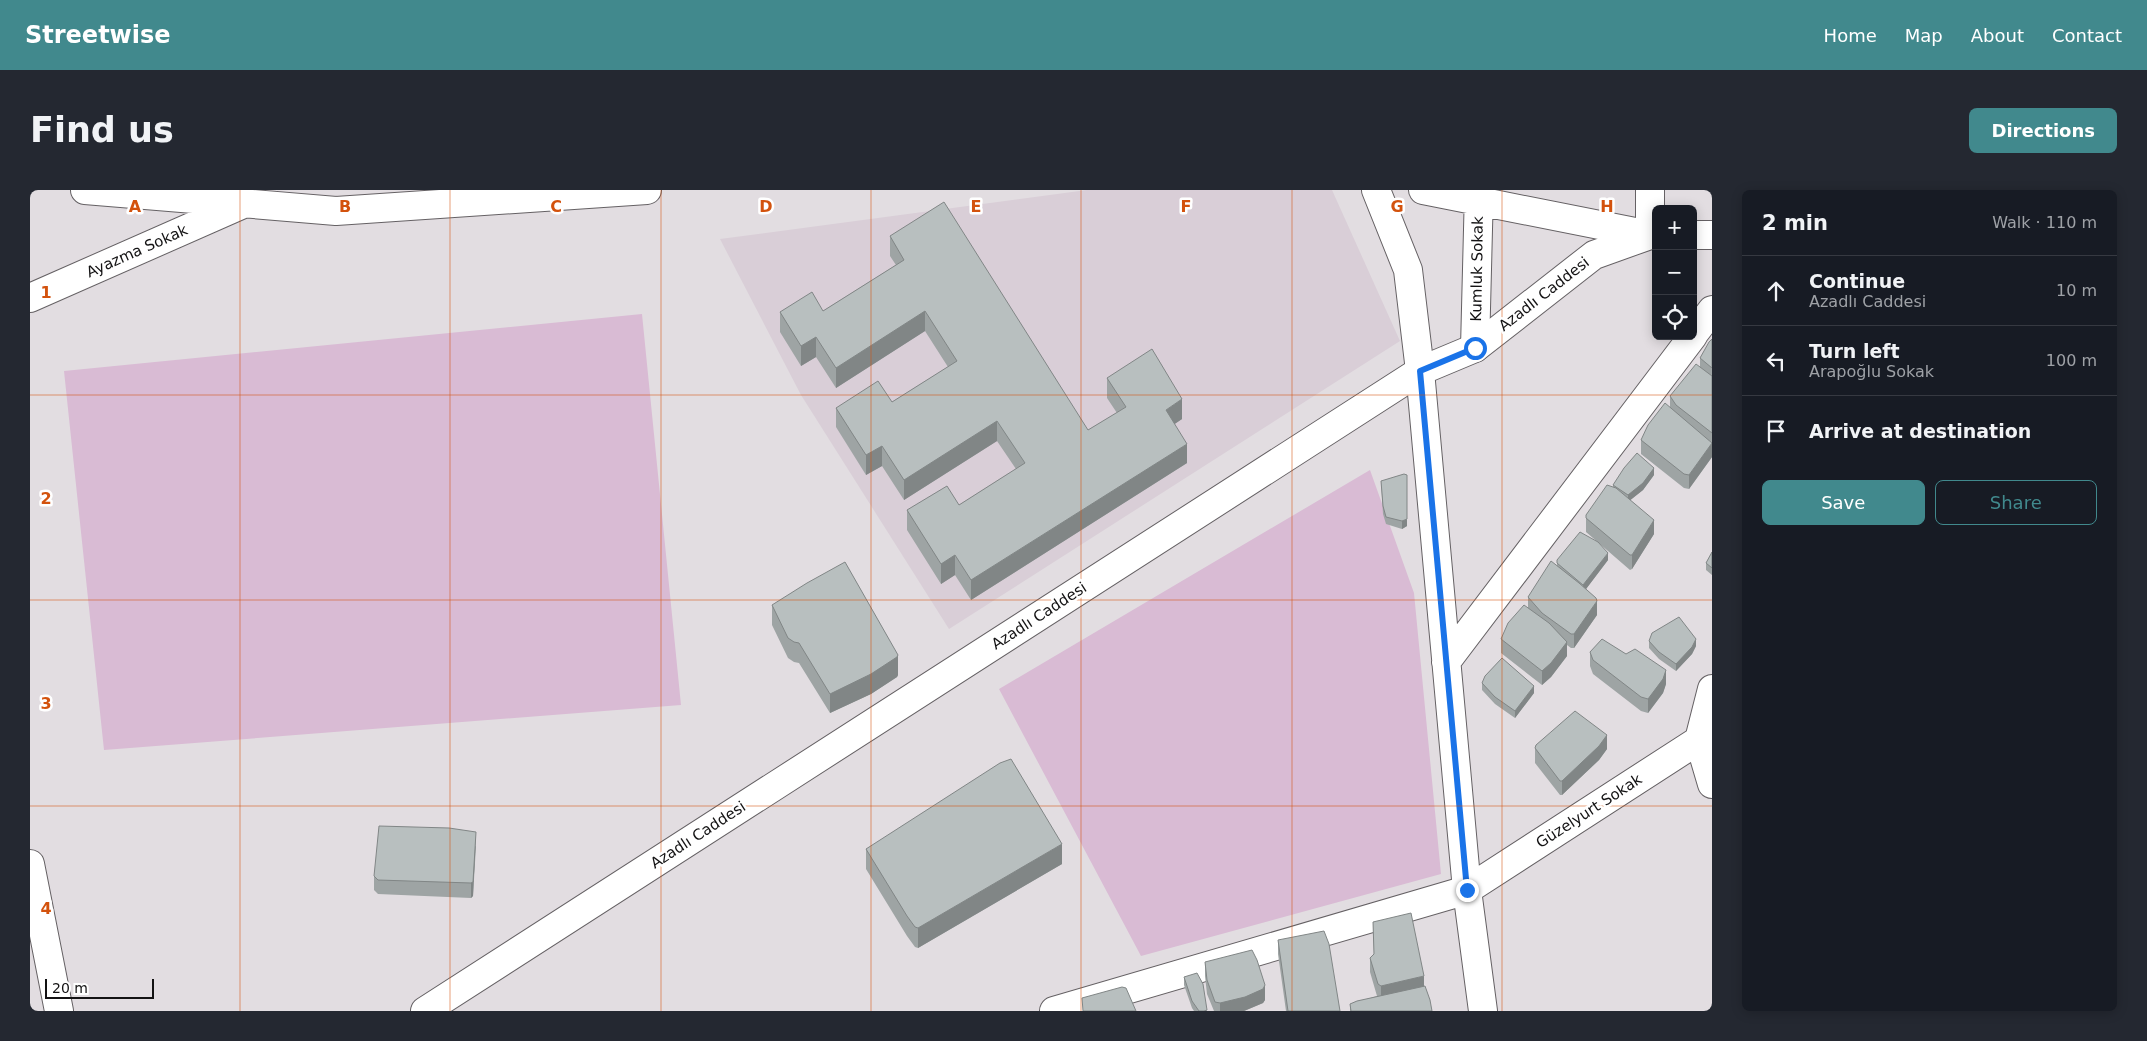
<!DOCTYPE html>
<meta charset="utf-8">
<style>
:root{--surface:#171b24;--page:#242831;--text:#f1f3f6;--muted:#9ea1a6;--line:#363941;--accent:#41898d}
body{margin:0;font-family:"DejaVu Sans",sans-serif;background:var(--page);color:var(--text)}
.controls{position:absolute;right:15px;top:15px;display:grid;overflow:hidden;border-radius:8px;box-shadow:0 2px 12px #0003}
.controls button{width:45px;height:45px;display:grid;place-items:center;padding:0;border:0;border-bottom:1px solid var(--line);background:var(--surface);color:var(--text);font:25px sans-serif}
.scale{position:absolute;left:15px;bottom:12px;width:109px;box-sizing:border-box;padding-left:5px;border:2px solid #131213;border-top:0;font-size:14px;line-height:18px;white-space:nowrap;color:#131213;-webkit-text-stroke:4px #fff;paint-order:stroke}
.stop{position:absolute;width:15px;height:15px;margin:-11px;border:4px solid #1a73e8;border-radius:50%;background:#fff}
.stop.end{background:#1a73e8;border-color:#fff;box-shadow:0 1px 5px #0008}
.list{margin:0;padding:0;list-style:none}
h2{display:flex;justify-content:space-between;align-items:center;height:65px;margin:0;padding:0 20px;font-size:21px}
h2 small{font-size:16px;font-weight:400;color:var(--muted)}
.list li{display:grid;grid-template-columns:32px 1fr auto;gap:15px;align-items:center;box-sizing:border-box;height:70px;padding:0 20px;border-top:1px solid var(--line)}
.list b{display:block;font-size:19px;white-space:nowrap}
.list p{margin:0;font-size:16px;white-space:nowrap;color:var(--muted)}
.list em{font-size:16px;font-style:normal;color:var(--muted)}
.actions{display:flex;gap:10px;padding:15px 20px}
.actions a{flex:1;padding:11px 0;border:1px solid var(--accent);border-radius:8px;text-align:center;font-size:18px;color:var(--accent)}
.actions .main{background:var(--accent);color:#fff}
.icon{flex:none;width:28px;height:28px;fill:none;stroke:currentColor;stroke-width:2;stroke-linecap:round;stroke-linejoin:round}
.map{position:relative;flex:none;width:1682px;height:821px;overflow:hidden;border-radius:8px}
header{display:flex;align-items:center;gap:30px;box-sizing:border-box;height:70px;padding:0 25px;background:var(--accent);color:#fff}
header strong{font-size:24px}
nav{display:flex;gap:28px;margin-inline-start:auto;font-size:18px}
.intro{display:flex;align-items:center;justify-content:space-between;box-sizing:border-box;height:120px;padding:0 30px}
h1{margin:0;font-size:35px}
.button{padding:12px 22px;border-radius:8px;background:var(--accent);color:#fff;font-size:18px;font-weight:700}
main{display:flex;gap:30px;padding:0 30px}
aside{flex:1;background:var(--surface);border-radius:8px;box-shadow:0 2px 12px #0003}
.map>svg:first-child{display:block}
.built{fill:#d9ced7}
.green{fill:#d9bbd4}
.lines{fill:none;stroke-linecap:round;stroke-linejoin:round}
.minor-casing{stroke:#656164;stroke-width:30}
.tertiary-casing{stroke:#656164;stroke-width:30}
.minor{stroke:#fff;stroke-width:28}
.tertiary{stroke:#fff;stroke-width:28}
.wall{fill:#9ea4a4}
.shaded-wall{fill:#818686}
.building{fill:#b8bfbf;stroke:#818686}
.route{stroke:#1a73e8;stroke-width:6}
.grid{fill:none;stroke:#d3520d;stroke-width:1;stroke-opacity:0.55}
.labels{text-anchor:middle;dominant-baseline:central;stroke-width:5;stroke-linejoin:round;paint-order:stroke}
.street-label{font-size:15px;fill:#131213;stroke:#fff}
.grid-label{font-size:16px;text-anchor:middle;font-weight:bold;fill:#d3520d;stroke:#fff;stroke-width:5;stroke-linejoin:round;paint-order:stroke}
</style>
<header>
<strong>Streetwise</strong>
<nav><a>Home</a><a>Map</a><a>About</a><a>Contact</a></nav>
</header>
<div class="intro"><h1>Find us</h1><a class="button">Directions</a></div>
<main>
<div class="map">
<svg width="1682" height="821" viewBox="0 0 1682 821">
<rect width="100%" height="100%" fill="#e2dde1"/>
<path class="built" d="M1057 0H1302L1370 151 919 439 771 205 690 49Z"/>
<path class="green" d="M612 124 651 515 74 560 34 181Z
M1340 280 1384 403 1411 684 1111 766 969 499Z"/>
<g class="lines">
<g class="minor-casing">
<path id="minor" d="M55 0 306 21 617 0
M1346 0 1378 80 1390 181 1437 700 1453 821
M1393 0 1620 45V0
M0 108 211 15
M1663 145 1682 120
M1445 158 1449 0
M1416 472 1663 146
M1682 499 1669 550 1682 594
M1024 821 1437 700 1669 550 1682 544"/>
</g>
<g class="tertiary-casing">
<path id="tertiary" d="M1663 45H1682
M0 674 29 821
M395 821 1390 181 1445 158 1564 65 1620 45H1626"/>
</g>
<use href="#minor" class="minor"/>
<use href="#tertiary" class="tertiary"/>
</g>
<path class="wall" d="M860 46 1058 240 1087 223 1077 208V188L1152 229 1144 234 1157 273 941 410 925 385 911 394 877 340V320L929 315 986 279 967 251 874 310 852 276 836 285 806 237V218L862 212 918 177 895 141 806 198 786 167 771 176 750 142V122L793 121 866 75 860 66Z
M1682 149V267L1659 299 1654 298 1611 264V250L1640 218V206L1670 177V168Z
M1624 285 1613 300 1600 310 1624 344 1602 379 1600 380 1556 342V325L1583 297V295Z
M1351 291 1377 336 1372 339 1356 334 1353 324Z
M1682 362V385L1676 380V373Z
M1527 370H1578L1556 399 1567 425 1544 458H1541L1537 455V466L1521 487 1512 495 1471 463V449L1498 418V407L1527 376Z
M742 415 868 485 867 487 841 504 800 523 769 473 764 472 758 468 742 435Z
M1619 451 1666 456 1662 464 1646 481 1629 469 1619 458Z
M1560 462 1636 494 1633 503 1618 523 1611 521 1563 484 1560 476Z
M1452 493 1504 503 1485 528 1465 514 1452 500Z
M1505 558 1577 559 1569 570 1532 605H1530L1505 573Z
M446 656 443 706 441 708 348 704 344 700V686Z
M836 659 1032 674 888 758 885 757 877 746 836 679Z
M1343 732 1394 796 1402 821H1320V814L1347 806 1340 782V768L1344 764Z
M1248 750 1310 821H1256L1248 764Z
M1175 772 1235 810 1233 813 1214 821H1184L1177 804 1175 786Z
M1154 787 1177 821H1164L1162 818 1154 795Z"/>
<path class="shaded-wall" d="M895 121V141L806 198V178Z
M786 147V167L771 176V156Z
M1152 209V229L1136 240V220Z
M967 231V251L874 310V290Z
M1682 253V267L1659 299V285Z
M1157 254V273L941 410V390Z
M852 256V276L836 285V265Z
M1624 278V285L1613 300 1598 312V305Z
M1377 329V336L1372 339V331Z
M1624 330V344L1602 379V365Z
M1578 363V370L1553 403V395Z
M925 365V385L911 394V374Z
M1567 411V425L1544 458V444Z
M1666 449V456L1662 464 1646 481V474Z
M1537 452V466L1521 487 1512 495V481Z
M868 465V485L867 487 841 504 800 523V504Z
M1636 480V494L1633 503 1618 523V509Z
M1504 496V503L1485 528V521Z
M1577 545V559L1569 570 1532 605V591Z
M446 642 443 706 441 708V693Z
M1032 654V674L888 758V738Z
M1394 786V801L1351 810V796Z
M1235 795V810L1233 813 1214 821H1190V813Z"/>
<path class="building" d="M914 12 1058 240 1096 217 1077 188 1122 159 1152 209 1136 220 1157 254 941 390 925 365 911 374 877 320 917 296 929 315 995 273 967 231 874 290 852 256 836 265 806 218 848 191 862 212 927 171 895 121 806 178 786 147 771 156 750 122 782 102 793 121 874 70 860 46Z
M1682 149V178L1670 168 1679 152Z
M1666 174 1682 186V243L1646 215 1640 206Z
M1635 213 1682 253 1659 285 1654 284 1611 250 1618 235Z
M1607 263 1624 278 1613 293 1598 305 1583 295 1594 278Z
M1374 284 1377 285V329L1372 331 1356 327 1353 316 1351 291Z
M1577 295 1586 298 1624 330 1602 365H1600L1556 328V325Z
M1550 342 1568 352 1578 363 1553 395 1527 373V370Z
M1682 362V378L1676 373Z
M1521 371 1549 393 1566 408 1567 411 1544 444H1541L1512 423 1498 407Z
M815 372 868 465 867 467 841 484 800 504 769 453 764 452 758 448 742 415 777 393Z
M1494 415 1519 433 1537 452 1521 473 1512 481 1471 449 1478 433Z
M1649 427 1666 449 1662 457 1646 474 1629 462 1619 451 1622 443Z
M1572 449 1596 464 1605 459 1636 480 1633 489 1618 509 1611 507 1563 470 1560 462Z
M1472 468 1504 496 1485 521 1465 507 1452 493 1455 486Z
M1545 521 1577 545 1569 556 1532 591H1530L1505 558 1506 555Z
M981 569 1032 654 888 738 885 737 877 726 836 659 970 573Z
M349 636 419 638 446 642 443 692 441 693 348 690 344 686Z
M1381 723 1394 786 1351 796 1348 794 1340 768 1344 764 1343 732Z
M1294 741 1299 754 1310 821H1258L1248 750Z
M1222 760 1227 770 1235 795 1233 799 1215 807 1190 813 1185 812 1177 790 1175 772Z
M1167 783 1173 794 1177 820 1174 821H1169L1162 811 1154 787Z
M1395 796 1400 810 1402 821H1321L1320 814 1327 811Z
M1092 797 1096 798 1106 821H1053L1052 808Z"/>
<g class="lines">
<path class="route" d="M1437 700 1390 181 1445 158"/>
</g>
<path class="grid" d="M210 0V821M420 0V821M631 0V821M841 0V821M1051 0V821M1262 0V821M1472 0V821M0 205H1682M0 410H1682M0 616H1682"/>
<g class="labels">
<g class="street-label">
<text transform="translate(107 61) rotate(-24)">Ayazma Sokak</text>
<text transform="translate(1447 79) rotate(-89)">Kumluk Sokak</text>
<text transform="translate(1514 104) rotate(-38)">Azadlı Caddesi</text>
<text transform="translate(1009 426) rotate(-33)">Azadlı Caddesi</text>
<text transform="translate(1559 621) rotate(-33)">Güzelyurt Sokak</text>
<text transform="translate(668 645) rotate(-33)">Azadlı Caddesi</text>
</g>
</g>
<g class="grid-label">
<text x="105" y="22">A</text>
<text x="315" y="22">B</text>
<text x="526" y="22">C</text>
<text x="736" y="22">D</text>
<text x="946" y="22">E</text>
<text x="1156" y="22">F</text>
<text x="1367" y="22">G</text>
<text x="1577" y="22">H</text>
<text x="16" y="108">1</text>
<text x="16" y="314">2</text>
<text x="16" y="519">3</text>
<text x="16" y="724">4</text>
</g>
</svg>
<div class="controls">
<button>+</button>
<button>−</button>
<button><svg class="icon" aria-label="locate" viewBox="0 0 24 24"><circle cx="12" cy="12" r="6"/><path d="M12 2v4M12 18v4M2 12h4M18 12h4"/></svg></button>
</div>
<div class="scale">20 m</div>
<div class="stop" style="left:1445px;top:158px"></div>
<div class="stop end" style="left:1437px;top:700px"></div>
</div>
<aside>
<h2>2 min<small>Walk · 110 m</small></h2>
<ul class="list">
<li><svg class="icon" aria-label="ahead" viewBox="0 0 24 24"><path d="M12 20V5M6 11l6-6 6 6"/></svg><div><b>Continue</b><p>Azadlı Caddesi</p></div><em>10 m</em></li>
<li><svg class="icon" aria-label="left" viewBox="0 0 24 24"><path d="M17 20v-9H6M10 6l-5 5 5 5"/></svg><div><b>Turn left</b><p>Arapoğlu Sokak</p></div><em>100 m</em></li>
<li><svg class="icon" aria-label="arrive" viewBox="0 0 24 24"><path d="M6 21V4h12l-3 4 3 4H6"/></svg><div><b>Arrive at destination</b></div></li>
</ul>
<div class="actions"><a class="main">Save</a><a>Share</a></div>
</aside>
</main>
